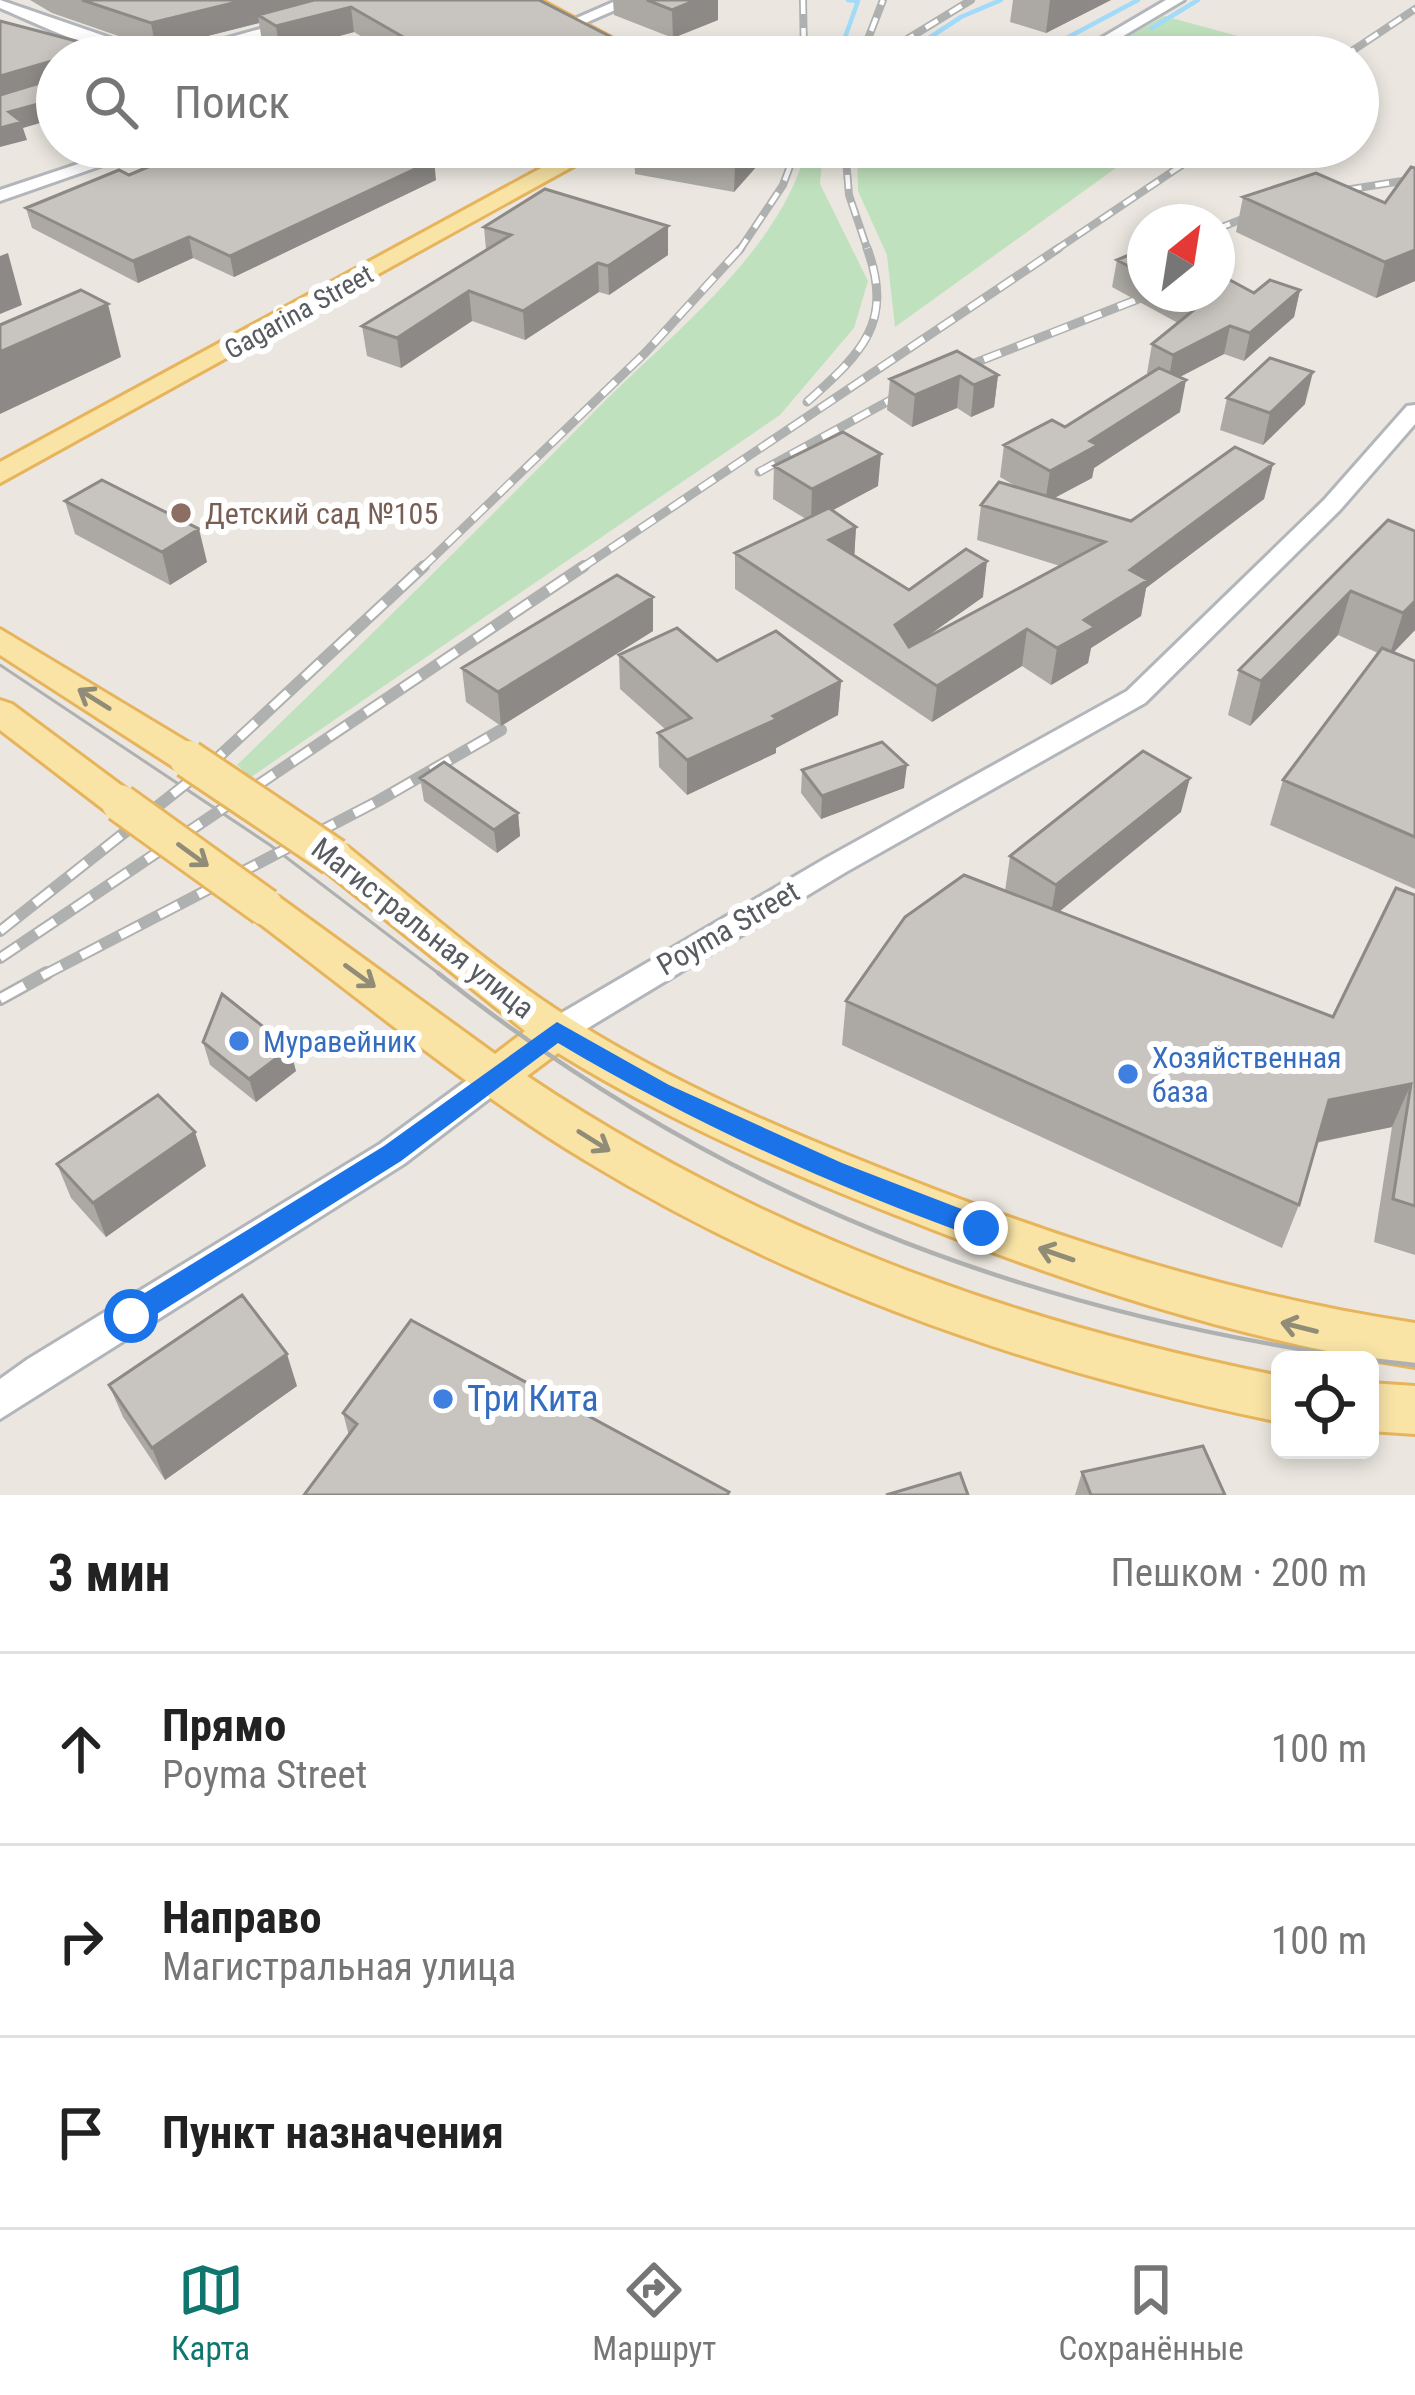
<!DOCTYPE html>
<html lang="ru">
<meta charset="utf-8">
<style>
:root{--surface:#fff;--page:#f6f6f6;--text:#222;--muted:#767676;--line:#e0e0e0;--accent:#0f766e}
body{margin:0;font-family:"Roboto Condensed",sans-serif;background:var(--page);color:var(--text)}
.controls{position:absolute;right:36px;bottom:36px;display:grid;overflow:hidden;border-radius:18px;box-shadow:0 6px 18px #0003}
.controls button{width:108px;height:108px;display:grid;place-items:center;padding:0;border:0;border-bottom:3px solid var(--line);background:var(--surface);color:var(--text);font:60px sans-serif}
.compass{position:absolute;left:1127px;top:204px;width:108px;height:108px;border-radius:50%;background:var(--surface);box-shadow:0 6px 18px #0003;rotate:30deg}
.stop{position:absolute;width:36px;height:36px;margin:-27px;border:9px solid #1a73e8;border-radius:50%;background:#fff}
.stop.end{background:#1a73e8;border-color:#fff;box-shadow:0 3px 12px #0008}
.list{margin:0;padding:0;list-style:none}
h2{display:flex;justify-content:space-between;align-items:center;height:156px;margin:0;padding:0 48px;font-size:51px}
h2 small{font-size:39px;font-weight:400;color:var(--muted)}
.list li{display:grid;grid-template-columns:78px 1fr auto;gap:36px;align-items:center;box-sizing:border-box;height:192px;padding:0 48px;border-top:3px solid var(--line)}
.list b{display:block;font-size:45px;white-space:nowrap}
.list p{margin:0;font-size:39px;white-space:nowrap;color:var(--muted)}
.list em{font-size:39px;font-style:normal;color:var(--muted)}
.icon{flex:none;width:66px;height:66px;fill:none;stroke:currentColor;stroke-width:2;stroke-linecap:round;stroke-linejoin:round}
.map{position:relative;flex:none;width:1415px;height:1495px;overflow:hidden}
.search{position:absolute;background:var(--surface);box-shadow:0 6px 18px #0003;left:36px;right:36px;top:36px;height:132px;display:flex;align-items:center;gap:30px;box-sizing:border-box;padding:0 42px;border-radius:66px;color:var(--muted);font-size:45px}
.sheet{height:732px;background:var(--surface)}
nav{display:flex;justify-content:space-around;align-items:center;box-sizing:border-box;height:168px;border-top:3px solid var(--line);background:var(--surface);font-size:33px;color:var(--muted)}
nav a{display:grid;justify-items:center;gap:6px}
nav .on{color:var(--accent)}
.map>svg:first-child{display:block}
.green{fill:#c0e1bd}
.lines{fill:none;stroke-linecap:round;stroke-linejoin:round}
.stream{stroke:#a2daf9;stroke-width:4.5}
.minor-casing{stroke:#b2b6ba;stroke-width:6}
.major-casing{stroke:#e7b45c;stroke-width:6}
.minor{fill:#fff;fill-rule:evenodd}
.major{fill:#f9e4a6;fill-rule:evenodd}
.tram-far1{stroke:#afb0b0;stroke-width:3}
.tram{stroke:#afb0b0;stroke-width:4.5}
.rail-far3-casing{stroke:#afb0b0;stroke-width:8}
.rail-far2-casing{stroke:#afb0b0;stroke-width:9}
.rail-far1-casing{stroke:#afb0b0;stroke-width:12}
.rail-casing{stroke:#afb0b0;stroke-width:14}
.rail-far3{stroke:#fff;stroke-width:4.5;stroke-dasharray:14;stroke-linecap:butt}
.rail-far2{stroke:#fff;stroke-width:6;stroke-dasharray:18;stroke-linecap:butt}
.rail-far1{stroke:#fff;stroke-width:8;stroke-dasharray:22;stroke-linecap:butt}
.rail{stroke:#fff;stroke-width:9;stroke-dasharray:28;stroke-linecap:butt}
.major-bridge-casing{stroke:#e7b45c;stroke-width:42;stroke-linecap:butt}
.major-bridge{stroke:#f9e4a6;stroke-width:36}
.wall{fill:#aca9a4}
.shaded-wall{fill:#8c8986}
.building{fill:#c8c4bf;stroke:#8c8986;stroke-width:3}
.oneway{stroke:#908c78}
.route{fill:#1a73e8}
.education-dot{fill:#8d6e63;stroke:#fff;stroke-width:4.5}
.shop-dot{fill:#3f7fe0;stroke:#fff;stroke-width:4.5}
.labels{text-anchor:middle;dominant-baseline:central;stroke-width:12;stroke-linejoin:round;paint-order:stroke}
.far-street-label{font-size:27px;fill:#585c60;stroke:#fff}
.education-label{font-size:30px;fill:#785e54;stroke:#fff;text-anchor:start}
.street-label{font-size:30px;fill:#585c60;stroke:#fff}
.shop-label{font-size:30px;fill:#366cbe;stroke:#fff;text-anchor:start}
.near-shop-label{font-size:36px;fill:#366cbe;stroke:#fff;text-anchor:start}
</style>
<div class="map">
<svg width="1415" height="1495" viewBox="0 0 1415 1495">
<rect width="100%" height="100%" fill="#ebe7e0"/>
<path class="green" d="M1164 16 1282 48 1270 57H1092Z
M807 147H823L820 184 868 281 854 328 780 415 251 777 237 765C357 649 476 532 593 413 668 336 780 254 807 147Z
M857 147H1145L895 327 887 255 858 191Z"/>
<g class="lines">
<path class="stream" d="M1152 28 1198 0
M950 41 1020 57
M838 57 858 1 848 0
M900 57 961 17 1001 0
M1031 57 1138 0"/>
<g class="minor-casing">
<path id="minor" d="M0 0 157 54 159 57C103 57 50 29 0 8Z
M618 0H638L576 27 563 24Z
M1166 0H1184L1088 57H1069Z
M292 20 300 25 297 28 186 57H160Z
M129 147H155L0 201V190Z
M1415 405V424L1340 510 1145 703 846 872 568 1040 557 1043 546 1040 541 1031 546 1022 826 858 1127 691 1324 500 1407 406Z
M496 1063 507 1067 512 1076 507 1085 404 1164 0 1419V1379L28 1359 380 1144 485 1067Z"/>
</g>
<g class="major-casing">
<path id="major" d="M515 0H540L647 57H621Z
M580 147H608L0 483V462Z
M0 629 201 750 206 759 201 768H175L0 655Z
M0 700 12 704 133 794 139 803 133 812 120 816 107 812 0 730Z
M334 843 348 847C421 906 492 969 571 1019 674 1084 787 1132 900 1176 1067 1242 1236 1296 1415 1323V1367C1239 1340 1072 1285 906 1219 786 1172 668 1121 558 1053L527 1076C757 1230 1010 1322 1280 1376V1422C1035 1372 798 1290 583 1159 466 1088 360 999 251 917L245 907 251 897 265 893 279 897 495 1054 525 1031 320 867 315 857 320 847Z
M1370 1383 1415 1386V1434L1370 1431Z"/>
</g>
<use href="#minor" class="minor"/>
<use href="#major" class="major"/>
<path class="tram-far1" d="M0 665 270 845 442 976"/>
<path class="tram" d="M438 973C718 1195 1018 1311 1370 1360
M1370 1360 1415 1365"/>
<g class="rail-far3-casing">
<path id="rail-far3" d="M803 0 804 57
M861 57 883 0
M878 57 971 0
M1343 57 1415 9
M845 147 849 195 868 251
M1320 194 1415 179
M1217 229 1268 209
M739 251 783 185 797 147
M1054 251 1209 147"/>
</g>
<g class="rail-far2-casing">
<path id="rail-far2" d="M807 402C860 354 895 324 867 248
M759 472 916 386 1151 294
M421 569 646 352 741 248
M580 569 1059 248"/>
</g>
<g class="rail-far1-casing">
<path id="rail-far1" d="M0 931 211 764 424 566
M0 958 584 566
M42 976 378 801 501 730"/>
</g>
<g class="rail-casing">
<path id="rail" d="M0 999 47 973"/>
</g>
<use href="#rail-far3" class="rail-far3"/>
<use href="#rail-far2" class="rail-far2"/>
<use href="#rail-far1" class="rail-far1"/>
<use href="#rail" class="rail"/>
<g class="major-bridge-casing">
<path id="major-bridge" d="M188 759 334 857
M120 803 265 907"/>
</g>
<use href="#major-bridge" class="major-bridge"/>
</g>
<path class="wall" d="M30 0H539L614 57H396L354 32 280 52 262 41 259 23 156 49 52 13Z
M613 0H718V20L673 38 614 15Z
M1013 0H1111L1046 33 1010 22Z
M634 147H764V158L734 192 635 174Z
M1415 168V281L1376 298 1236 232 1243 197 1385 203Z
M129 175 436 180 234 277 193 258 138 283 32 228 26 208Z
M668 226V255L609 295 599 292 525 340 472 321 401 368 367 356 362 326 486 250 484 227Z
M1145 248V294H1217L1300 290 1294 317 1244 361 1224 354 1180 377V412L1094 468 1092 478 1054 498 1131 521 1273 464 1264 499 1146 588 1141 616 1091 648 1088 663 1051 685 1022 666 932 722 735 589V553L806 519 773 499 774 466 878 486 832 510 856 527 854 556 909 590 983 597 922 640 1060 566 977 540 981 505 1019 488 1000 477 1004 445 1065 427 1150 374 1147 373 1152 344 1178 323 1112 287 1117 260Z
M998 375 994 407 971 417 957 408 912 427 887 410 890 379Z
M1227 398 1305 404 1263 445 1220 430Z
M65 501 207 562 170 585 75 534Z
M1415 531V630L1394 652 1415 661V889L1270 825 1283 780 1378 653 1338 635 1250 726 1228 715 1239 670Z
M653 597V631L501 726 466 702 462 668Z
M619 655 717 661 841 681 838 715 776 748V753L687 795 659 767 658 733 665 729 620 689Z
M802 770 904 788 821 819 801 793Z
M420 778 518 813 520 836 497 853 424 801Z
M1181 812 1059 912 1333 1017 1415 895V1255L1374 1242 1392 1127 1316 1143 1299 1205 1282 1248 842 1045 846 1001 1005 891 1010 856Z
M203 1042 296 1071 256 1102 210 1065Z
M57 1164 206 1166 106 1237 71 1198Z
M109 1385 297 1386 165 1480 123 1417Z
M343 1413 728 1495 349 1436Z
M1082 1472 1225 1495H1075Z"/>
<path class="shaded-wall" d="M245 0H351L258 15 259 23 156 49 151 23Z
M693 0H718V20L673 38 672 10Z
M1050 0H1111L1046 33Z
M351 7 354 32 280 52 276 26Z
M613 38 614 57H547Z
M52 61 56 79 0 94V76Z
M57 99V118L23 128 27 140 0 147V128L9 112Z
M749 147H764V158L734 192 735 163Z
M434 160 436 180 234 277 230 256Z
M668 226V255L609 295 608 266Z
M189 237 193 258 138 283 133 261Z
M1415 250V281L1376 298 1385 262Z
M8 253 22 305 0 314V256Z
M598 263 599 292 525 340 523 311Z
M1300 290 1294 317 1244 361 1250 333Z
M469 291 472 321 401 368 397 338Z
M108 304 121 357 0 414V352Z
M1230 326 1224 354 1168 383 1173 355Z
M1313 372 1305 404 1263 445 1270 413Z
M998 375 994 407 971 417 974 385Z
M960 376 957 408 912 427 915 395Z
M1186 380 1180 412 1094 468 1092 478 1045 503 1050 471 1090 441Z
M881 454 878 486 811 522 812 489Z
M1273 464 1264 499 1146 588 1141 616 1091 648 1088 663 1051 685 1057 648 1130 570Z
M856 527 854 562 829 540Z
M199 529 207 562 170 585 162 552Z
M987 561 983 597 895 659V625Z
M1351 591 1338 635 1250 726 1261 681Z
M653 597V631L501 726 498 692Z
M1415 601V630L1389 657 1403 613Z
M1027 629 1022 666 932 722 937 686Z
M841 681 838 715 776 748V753L687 795V760Z
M907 765 904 788 821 819 822 796Z
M1190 778 1181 812 1050 919 1056 885Z
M518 813 520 836 497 853 494 830Z
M290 1048 296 1071 256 1102 249 1079Z
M1411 1084 1392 1127 1312 1143 1329 1100Z
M195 1132 206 1166 106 1237 93 1203Z
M287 1354 297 1386 165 1480 152 1448Z"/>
<path class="building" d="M82 0H245L151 23Z
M314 0H539L613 38 547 57H438L351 7 276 26 258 15Z
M647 0H696L672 10Z
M0 21 137 57H57V65L52 61 0 76Z
M57 70V99L9 112 22 122 0 128V95L56 78Z
M195 147H401L434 160 230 256 189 237 133 261 26 208 119 170 129 175Z
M642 147H749L735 163Z
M1411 167 1415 168V250L1385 262 1243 197 1316 173 1385 203Z
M545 189 668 226 608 266 598 263 523 311 469 291 397 338 362 326 511 235 484 227Z
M1145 248V275L1117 260Z
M1217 273 1254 293 1270 280 1300 290 1250 333 1230 326 1173 355 1152 344 1200 305 1180 294H1217Z
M81 290 108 304 0 352V325Z
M957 351 998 375 974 385 960 376 915 395 890 379Z
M1270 358 1313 372 1270 413 1227 398Z
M1159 368 1186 380 1090 441 1098 445 1050 471 1004 445 1052 420 1065 427Z
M843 432 881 454 812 489 774 466Z
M1235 447 1273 464 1130 570 1148 580 1084 620 1095 627 1057 648 1027 629 937 686 735 553 829 508 856 527 829 540 909 590 966 549 987 561 895 625 909 647 1105 542 981 505 999 482 1131 521Z
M102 480 199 529 162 552 65 501Z
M1388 520 1415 531V601L1403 613 1351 591 1261 681 1239 670Z
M617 575 653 597 498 692 462 668Z
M677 628 717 661 776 631 841 681 773 716 777 719 687 760 658 733 691 718 619 655Z
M1382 648 1415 661V837L1283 780Z
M882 742 907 765 822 796 802 770Z
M1143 751 1190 778 1056 885 1010 856Z
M444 762 518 813 494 830 420 778Z
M964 875 1333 1017 1396 888 1415 895V1206L1393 1199 1411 1084 1329 1100 1299 1205 846 1001 905 917Z
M222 994 290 1048 249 1079 203 1042Z
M158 1095 195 1132 93 1203 57 1164Z
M242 1295 287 1354 152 1448 109 1385Z
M411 1320 729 1492 727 1495H304L357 1424 343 1413Z
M1203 1446 1225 1495H1091L1082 1472Z
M960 1473 968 1495H886Z"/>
<defs><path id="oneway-shaft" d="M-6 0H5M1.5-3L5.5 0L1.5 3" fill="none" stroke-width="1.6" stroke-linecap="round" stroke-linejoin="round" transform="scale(3)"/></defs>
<g class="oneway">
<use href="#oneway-shaft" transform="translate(94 699) rotate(-148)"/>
<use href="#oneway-shaft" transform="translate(193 855) rotate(36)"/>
<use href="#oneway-shaft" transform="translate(360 976) rotate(36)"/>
<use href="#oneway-shaft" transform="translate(594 1141) rotate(32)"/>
<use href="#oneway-shaft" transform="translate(1056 1254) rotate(-161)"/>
<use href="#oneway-shaft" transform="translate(1299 1327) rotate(-166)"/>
</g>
<path class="route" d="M557 1022 669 1085 842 1163 990 1220 993 1228 990 1236 981 1239C834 1187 691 1122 558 1043L401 1161 141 1324H122L118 1316 122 1307 384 1146Z"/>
<circle class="education-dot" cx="181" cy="513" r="12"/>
<g class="shop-dot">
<circle cx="239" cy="1041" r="12"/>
<circle cx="1128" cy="1074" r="12"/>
<circle cx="443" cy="1399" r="12"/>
</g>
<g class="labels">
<g class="far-street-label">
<text transform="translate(299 312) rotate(-29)">Gagarina Street</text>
</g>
<g class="education-label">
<text x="205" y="513">Детский сад №105</text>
</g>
<g class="street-label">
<text transform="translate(423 928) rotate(38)">Магистральная улица</text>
<text transform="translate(728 928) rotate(-30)">Poyma Street</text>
</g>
<g class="shop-label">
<text x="263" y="1041">Муравейник</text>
<text x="1152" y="1057">Хозяйственная<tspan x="1152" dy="34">база</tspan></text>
</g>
<g class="near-shop-label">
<text x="467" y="1399">Три Кита</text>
</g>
</g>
</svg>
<div class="controls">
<button><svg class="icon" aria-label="locate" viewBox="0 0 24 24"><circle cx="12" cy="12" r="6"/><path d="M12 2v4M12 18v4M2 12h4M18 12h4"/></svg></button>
</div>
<svg class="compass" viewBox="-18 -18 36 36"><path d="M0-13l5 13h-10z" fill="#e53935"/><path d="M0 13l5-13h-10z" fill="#767676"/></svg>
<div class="stop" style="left:131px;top:1316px"></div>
<div class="stop end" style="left:981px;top:1228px"></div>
<div class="search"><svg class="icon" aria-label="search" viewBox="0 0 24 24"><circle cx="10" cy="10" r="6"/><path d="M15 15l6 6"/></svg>Поиск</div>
</div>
<section class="sheet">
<h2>3 мин<small>Пешком · 200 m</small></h2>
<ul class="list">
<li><svg class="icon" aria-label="ahead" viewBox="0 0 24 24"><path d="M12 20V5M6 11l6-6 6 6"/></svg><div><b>Прямо</b><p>Poyma Street</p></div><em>100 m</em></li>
<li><svg class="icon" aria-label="right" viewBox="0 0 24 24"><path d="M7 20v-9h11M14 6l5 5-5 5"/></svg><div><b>Направо</b><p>Магистральная улица</p></div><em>100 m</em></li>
<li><svg class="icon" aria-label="arrive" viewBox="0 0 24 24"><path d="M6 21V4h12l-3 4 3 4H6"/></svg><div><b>Пункт назначения</b></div></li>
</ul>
</section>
<nav>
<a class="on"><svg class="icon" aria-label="map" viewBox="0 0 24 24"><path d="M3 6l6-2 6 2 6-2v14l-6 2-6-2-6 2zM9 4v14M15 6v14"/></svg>Карта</a>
<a><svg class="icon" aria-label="directions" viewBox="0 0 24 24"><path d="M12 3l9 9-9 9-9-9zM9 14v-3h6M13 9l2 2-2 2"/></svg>Маршрут</a>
<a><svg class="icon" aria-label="saved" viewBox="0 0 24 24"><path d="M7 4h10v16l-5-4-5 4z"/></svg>Сохранённые</a>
</nav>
